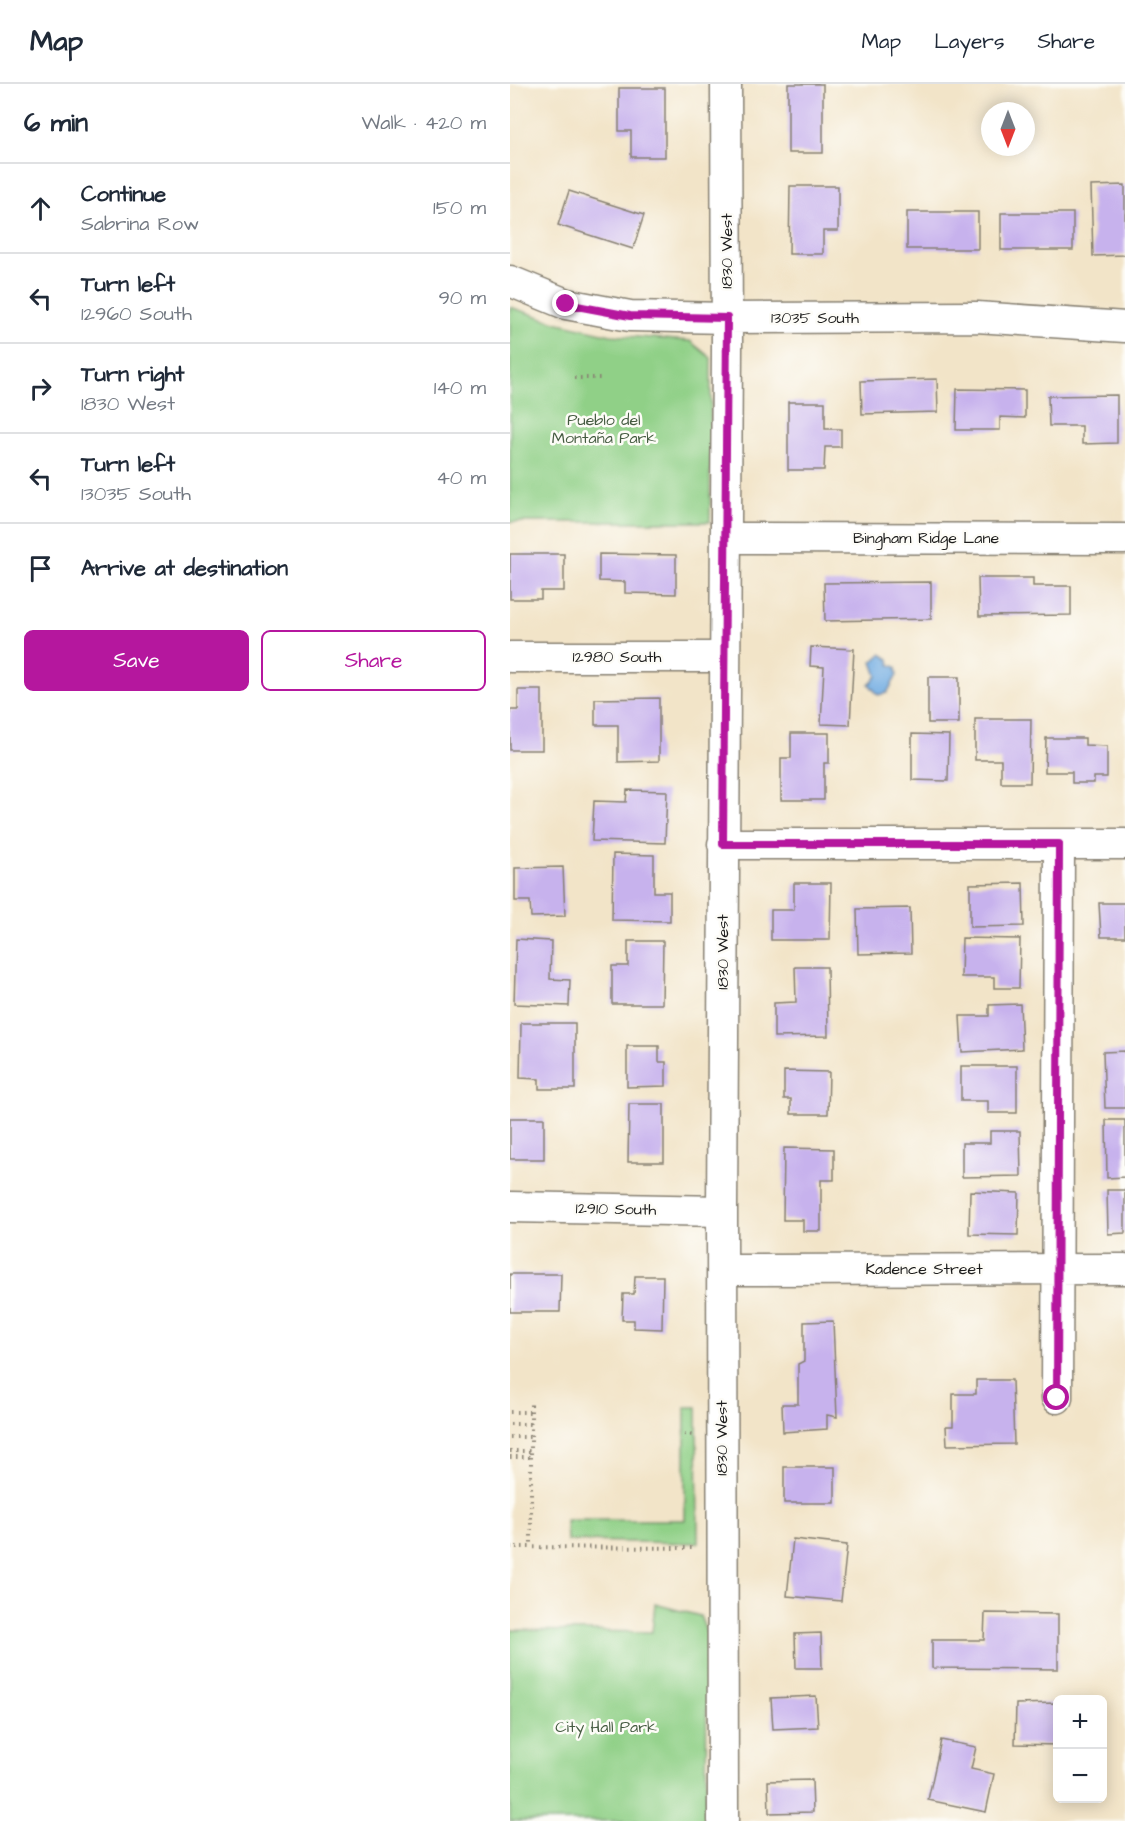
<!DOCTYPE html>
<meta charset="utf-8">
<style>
:root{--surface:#fff;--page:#f6f6f7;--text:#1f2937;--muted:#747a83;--line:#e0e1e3;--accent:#b5179e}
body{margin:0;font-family:"Architects Daughter",sans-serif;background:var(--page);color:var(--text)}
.controls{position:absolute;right:18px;bottom:18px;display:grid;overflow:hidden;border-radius:9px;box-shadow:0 3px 15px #0003}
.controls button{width:54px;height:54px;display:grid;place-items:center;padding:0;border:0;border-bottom:2px solid var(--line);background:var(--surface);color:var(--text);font:30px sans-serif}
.compass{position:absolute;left:471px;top:18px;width:54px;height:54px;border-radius:50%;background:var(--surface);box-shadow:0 3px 15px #0003;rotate:180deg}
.stop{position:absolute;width:18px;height:18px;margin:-14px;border:4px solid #b5179e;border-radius:50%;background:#fff}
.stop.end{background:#b5179e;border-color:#fff;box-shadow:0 2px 6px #0008}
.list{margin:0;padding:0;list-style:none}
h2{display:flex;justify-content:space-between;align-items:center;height:78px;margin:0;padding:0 24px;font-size:26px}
h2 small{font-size:20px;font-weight:400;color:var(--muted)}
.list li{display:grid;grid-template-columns:39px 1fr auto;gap:18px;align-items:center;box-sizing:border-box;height:90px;padding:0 24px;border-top:2px solid var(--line)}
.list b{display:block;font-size:22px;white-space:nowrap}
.list p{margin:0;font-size:20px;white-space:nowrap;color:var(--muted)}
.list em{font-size:20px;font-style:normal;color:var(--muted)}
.actions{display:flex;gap:12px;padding:18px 24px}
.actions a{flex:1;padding:14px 0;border:2px solid var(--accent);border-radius:9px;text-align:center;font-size:21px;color:var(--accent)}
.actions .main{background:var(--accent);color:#fff}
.icon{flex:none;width:33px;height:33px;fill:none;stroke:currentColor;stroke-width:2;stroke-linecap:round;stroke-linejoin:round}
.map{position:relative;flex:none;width:615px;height:1737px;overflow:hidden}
header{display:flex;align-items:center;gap:36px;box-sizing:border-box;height:84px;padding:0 30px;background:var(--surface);border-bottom:2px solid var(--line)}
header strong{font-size:28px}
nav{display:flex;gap:33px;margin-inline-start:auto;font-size:21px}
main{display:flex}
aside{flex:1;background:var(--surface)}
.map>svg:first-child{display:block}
.green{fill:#90d087;stroke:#567652;stroke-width:1.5}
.water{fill:#71ace2;stroke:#46647f;stroke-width:1.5}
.building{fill:#c7b2ed}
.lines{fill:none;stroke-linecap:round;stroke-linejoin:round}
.street-casing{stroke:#878072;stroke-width:33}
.path{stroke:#878072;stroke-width:4;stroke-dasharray:1.5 4.5;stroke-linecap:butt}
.street{stroke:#fff;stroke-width:30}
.route{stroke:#b5179e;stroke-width:8}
.labels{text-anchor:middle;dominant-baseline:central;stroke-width:5;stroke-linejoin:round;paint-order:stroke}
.street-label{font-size:16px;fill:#1c1c1c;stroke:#fdfcf7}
.park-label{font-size:16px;fill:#455b41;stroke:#fdfcf7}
</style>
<header>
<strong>Map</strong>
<nav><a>Map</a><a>Layers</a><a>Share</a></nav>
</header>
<main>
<aside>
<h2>6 min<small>Walk · 420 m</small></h2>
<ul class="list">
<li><svg class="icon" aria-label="ahead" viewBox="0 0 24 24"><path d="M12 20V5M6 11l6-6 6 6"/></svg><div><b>Continue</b><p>Sabrina Row</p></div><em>150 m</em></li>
<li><svg class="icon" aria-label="left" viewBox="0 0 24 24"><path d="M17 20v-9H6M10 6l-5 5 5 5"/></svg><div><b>Turn left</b><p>12960 South</p></div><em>90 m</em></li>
<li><svg class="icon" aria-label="right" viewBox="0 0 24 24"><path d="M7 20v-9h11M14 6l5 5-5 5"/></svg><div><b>Turn right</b><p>1830 West</p></div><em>140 m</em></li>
<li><svg class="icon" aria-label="left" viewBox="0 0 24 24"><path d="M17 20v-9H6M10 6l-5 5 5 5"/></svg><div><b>Turn left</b><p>13035 South</p></div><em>40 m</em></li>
<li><svg class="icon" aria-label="arrive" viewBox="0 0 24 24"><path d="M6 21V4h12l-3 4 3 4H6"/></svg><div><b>Arrive at destination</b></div></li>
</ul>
<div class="actions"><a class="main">Save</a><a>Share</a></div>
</aside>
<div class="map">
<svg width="615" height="1737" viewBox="0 0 615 1737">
<rect width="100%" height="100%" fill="#fdfcf7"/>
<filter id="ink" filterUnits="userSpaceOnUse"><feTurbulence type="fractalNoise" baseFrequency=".0167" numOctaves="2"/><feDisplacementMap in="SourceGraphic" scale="12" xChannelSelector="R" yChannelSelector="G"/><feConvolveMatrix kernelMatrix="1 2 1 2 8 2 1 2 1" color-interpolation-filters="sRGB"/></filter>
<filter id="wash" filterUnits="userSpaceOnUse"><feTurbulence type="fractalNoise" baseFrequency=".008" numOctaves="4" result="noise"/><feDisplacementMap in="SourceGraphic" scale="24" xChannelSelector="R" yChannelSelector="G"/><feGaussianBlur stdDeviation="1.35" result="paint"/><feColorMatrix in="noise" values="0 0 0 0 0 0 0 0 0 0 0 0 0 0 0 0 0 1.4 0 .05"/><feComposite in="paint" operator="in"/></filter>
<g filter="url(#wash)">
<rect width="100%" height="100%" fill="#f2e4c8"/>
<path class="green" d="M0 223 45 238 101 251 180 257 201 274 200 438H0Z
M175 1323H187L188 1459 57 1457 56 1436H175Z
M145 1520 190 1532 197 1550 196 1737H0V1546L142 1548Z"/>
<path class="water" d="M371 570 379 575 380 581 386 583 387 591 377 609 368 611 359 600 367 592 362 578Z"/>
<g id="blocks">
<path class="building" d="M278 0H313V69H278Z
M109 4H155V73H121V47H109Z
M615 101V171L583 172 581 102Z
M280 102H328V147H313V170H279Z
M59 107 134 131 123 165 48 141Z
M397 128H468V165H397Z
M491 129H563V166H491Z
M427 295 428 328 352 330 351 297Z
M447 305 515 306V334L490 333V346H446Z
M607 311V359L572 360V342H539L538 312Z
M278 318H315V345H331V363H315L314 386H278Z
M0 470H54V507H31V515H0Z
M89 470 166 471V510L115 509V498L89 497Z
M468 494H523V502H561V531L469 532Z
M421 498V535L315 537 314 499Z
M301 563 344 565 340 641 311 640 314 583 300 582Z
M418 593H449V639H418Z
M8 606H32V666H0V626H8Z
M149 614V677L108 678V641H85V615Z
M465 635H521L520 699H491V676H465Z
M281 649H319V679H314V716H271V674H281Z
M402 650 439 651 438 697 402 696Z
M536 654H575V661L597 662V693H584V699H562V688H535Z
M117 706 157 707 155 759 82 757 84 717 116 718Z
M103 770 144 771V808H160V837L102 836Z
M53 783 55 832 21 833 20 817H5V784Z
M284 799H321L320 856H261V826H284Z
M513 799 514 842 460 843V800Z
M589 819H615V853H591Z
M400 824 401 869 348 870 347 825Z
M452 854 510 855 509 904H484V893H451Z
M6 855 41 857 40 895 60 896 59 922 4 920Z
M118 857H153L152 920H102V882H118Z
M285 883H317L318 952 264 953V919L286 918Z
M510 920 512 965 452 968 450 932H479V921Z
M11 939H65V1005H29V995L10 994Z
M117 962H149V978H156V1002L117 1003Z
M615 967V1024H595L593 968Z
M451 982H507V1029H478V1017H451Z
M274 987 319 988 318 1030H281V1015H274Z
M119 1020H154V1078H118Z
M0 1034H34V1075H0Z
M596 1036H615V1093L597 1094Z
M480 1047H510L511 1092 452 1093V1059H480Z
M274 1064 324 1065V1096H311V1147H293V1136H273Z
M597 1106H615V1149L598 1150Z
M460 1107 509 1109 508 1151 459 1150Z
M0 1190H51L50 1228H0Z
M125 1192H153L152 1245 124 1244V1236H112L113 1210H124Z
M323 1237 327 1333 317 1331V1345L273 1348 272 1320H288V1280L294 1277V1238Z
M466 1296H502L504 1360 437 1361 436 1342H443V1310H466Z
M274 1383H325V1419H274Z
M283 1455 337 1461 331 1517 277 1512Z
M475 1529 548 1530V1585L422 1584V1556H474Z
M311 1549 312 1584H286L285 1550Z
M306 1612 308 1643 263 1645 261 1614Z
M548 1619V1661L505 1660 506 1620Z
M431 1656 466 1663 461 1685 484 1690 476 1728 418 1716Z
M302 1696 303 1728 259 1729 258 1697Z"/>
</g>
</g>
<g filter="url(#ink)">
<use href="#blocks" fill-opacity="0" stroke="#878072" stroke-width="1.5"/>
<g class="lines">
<g class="street-casing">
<path id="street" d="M0 197 56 220 120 232 217 234 467 233 615 243
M216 454 615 455
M0 573H214
M213 760H615
M0 1123 212 1127
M213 1186 615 1185
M547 1314 549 760
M213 1737 212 1127 217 262 216 0"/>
</g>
<path class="path" d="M64 294H94
M0 1328H21
M0 1340H21
M174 1350 185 1351
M0 1353H21
M0 1367H21
M0 1373H21V1319
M21 1373V1463
M0 1463 185 1464"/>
<use href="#street" class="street"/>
</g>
</g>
<g class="lines" filter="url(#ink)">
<path class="route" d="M56 220 120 232 217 234 213 760H549L547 1314"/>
</g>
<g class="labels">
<g class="street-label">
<text transform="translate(217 167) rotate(-90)">1830 West</text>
<text x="305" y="234">13035 South</text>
<text x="416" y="454">Bingham Ridge Lane</text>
<text x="107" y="573">12980 South</text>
<text transform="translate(213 868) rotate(-90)">1830 West</text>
<text transform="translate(106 1125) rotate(1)">12910 South</text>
<text x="414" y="1185">Kadence Street</text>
<text transform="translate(212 1354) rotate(-90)">1830 West</text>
</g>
<g class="park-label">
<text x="94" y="336">Pueblo del<tspan x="94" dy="18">Montaña Park</tspan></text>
<text x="96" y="1643">City Hall Park</text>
</g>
</g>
</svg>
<div class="controls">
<button>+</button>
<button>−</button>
</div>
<svg class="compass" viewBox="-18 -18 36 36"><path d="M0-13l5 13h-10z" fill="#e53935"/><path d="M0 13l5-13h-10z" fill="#747a83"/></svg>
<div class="stop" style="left:547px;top:1314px"></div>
<div class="stop end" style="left:56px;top:220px"></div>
</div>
</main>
